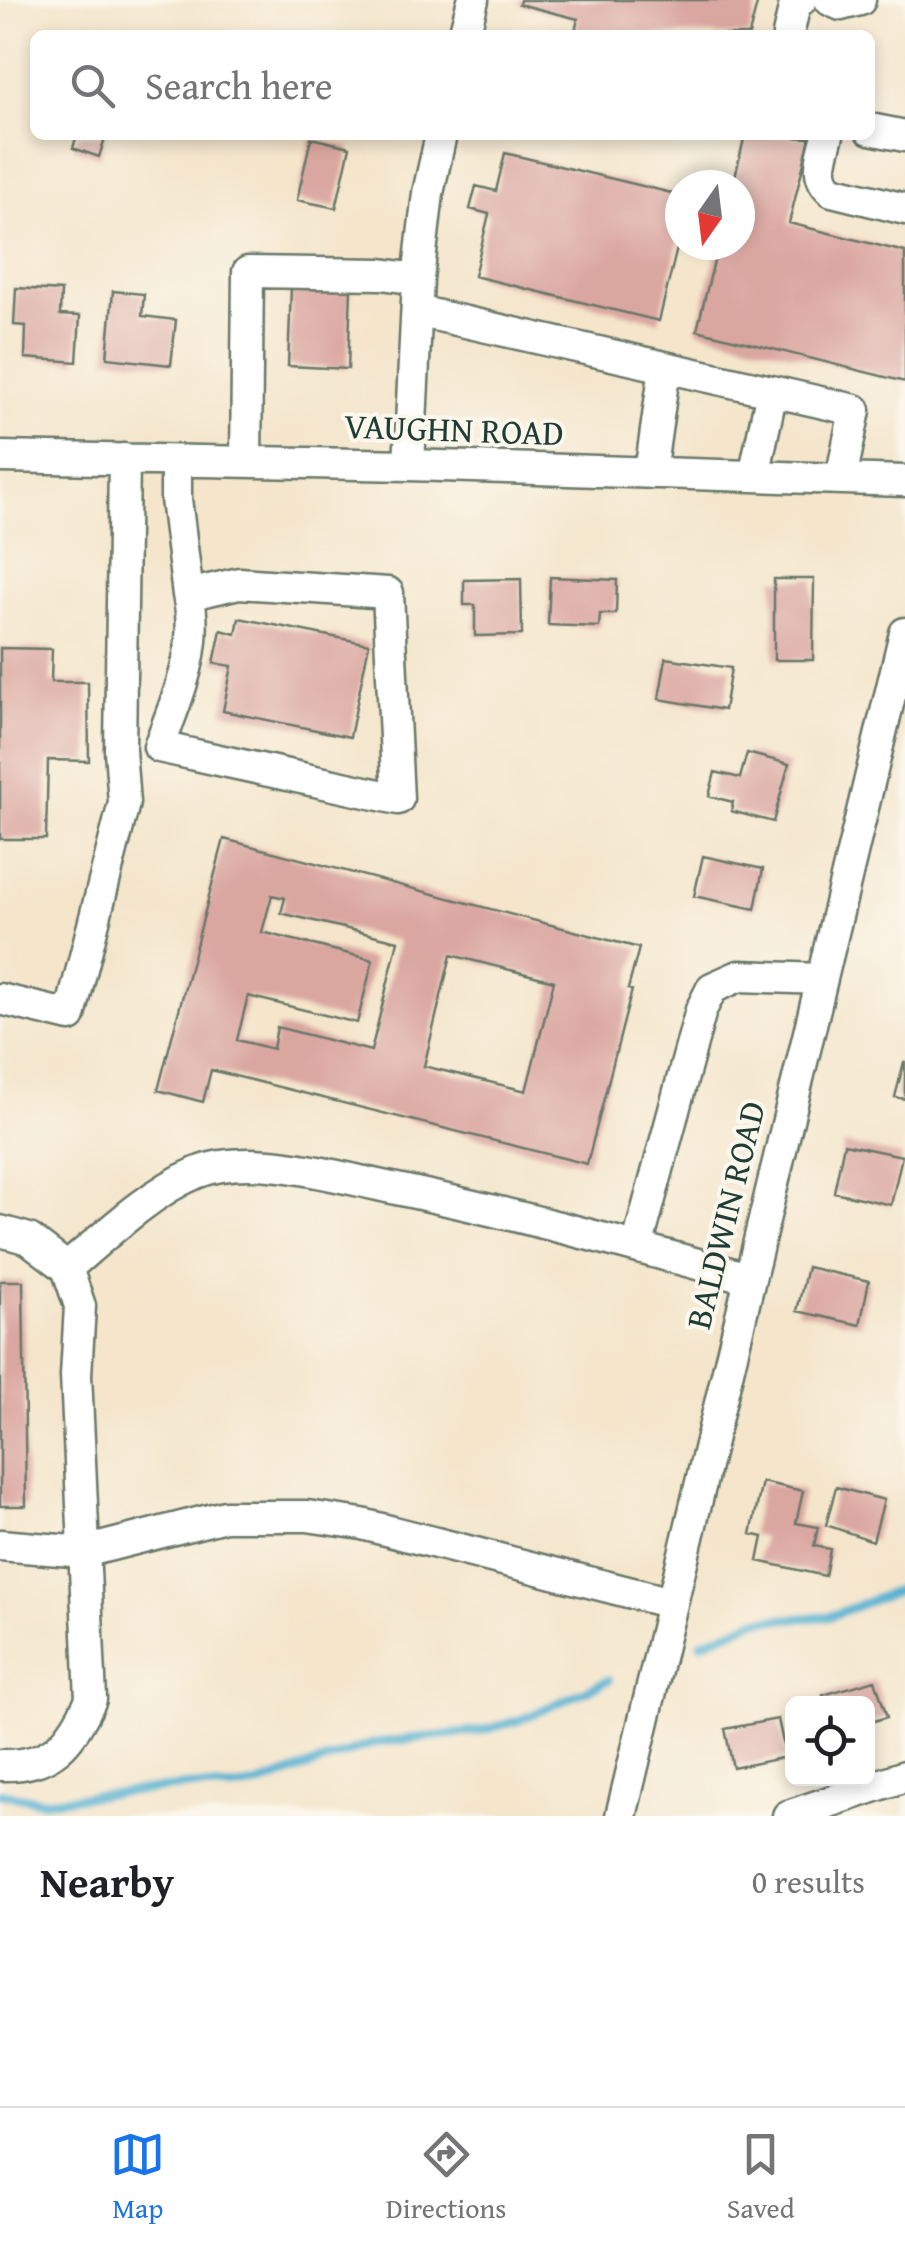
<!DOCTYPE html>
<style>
:root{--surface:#fff;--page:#f6f6f6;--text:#202124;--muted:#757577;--line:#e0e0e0;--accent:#1a73e8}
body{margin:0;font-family:"Gentium Book Plus",serif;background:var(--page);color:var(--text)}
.controls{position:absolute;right:30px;bottom:30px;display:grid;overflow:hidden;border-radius:15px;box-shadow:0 5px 15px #0003}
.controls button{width:90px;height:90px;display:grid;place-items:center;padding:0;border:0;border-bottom:2px solid var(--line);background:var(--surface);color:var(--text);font:50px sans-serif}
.compass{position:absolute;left:665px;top:170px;width:90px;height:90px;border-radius:50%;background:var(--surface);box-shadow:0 5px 15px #0003;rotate:194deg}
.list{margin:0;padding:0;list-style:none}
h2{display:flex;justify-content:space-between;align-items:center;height:130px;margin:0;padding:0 40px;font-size:42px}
h2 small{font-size:32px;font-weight:400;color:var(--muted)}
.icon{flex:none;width:55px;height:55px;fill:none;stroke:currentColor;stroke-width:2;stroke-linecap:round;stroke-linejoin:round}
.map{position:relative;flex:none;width:905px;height:1816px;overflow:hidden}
.search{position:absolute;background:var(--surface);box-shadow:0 5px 15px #0003;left:30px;right:30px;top:30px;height:110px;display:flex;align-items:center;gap:25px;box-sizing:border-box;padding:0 35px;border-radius:15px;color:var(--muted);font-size:38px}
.sheet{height:290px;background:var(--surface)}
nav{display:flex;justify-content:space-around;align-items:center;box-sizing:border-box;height:140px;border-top:2px solid var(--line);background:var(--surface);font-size:28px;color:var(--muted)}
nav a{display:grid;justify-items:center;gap:5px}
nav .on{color:var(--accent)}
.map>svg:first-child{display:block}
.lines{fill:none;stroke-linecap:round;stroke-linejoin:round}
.stream{stroke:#52b0d0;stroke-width:9}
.building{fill:#daa6a0;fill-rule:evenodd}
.minor-casing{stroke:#6a7869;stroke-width:35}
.minor{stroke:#fff;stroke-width:30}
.labels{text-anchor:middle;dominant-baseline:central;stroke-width:8;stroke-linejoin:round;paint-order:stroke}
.street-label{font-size:35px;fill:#1f3d34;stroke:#fbf7ec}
</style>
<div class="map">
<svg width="905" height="1816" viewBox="0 0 905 1816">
<rect width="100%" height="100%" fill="#fbf7ec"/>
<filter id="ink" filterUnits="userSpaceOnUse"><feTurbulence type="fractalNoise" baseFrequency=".01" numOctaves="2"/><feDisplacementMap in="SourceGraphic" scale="20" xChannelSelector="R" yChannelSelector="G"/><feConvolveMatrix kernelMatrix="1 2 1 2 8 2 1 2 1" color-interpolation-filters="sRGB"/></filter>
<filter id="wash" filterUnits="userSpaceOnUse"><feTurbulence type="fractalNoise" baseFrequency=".0048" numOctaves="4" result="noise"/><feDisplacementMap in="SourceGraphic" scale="40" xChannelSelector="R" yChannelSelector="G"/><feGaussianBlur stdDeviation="2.25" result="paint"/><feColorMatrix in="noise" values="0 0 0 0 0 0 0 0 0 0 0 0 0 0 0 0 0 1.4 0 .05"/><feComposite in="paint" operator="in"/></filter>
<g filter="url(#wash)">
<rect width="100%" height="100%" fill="#f4e5cb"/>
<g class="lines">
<path class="stream" d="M701 1643 756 1620 828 1617 899 1590 905 1584
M0 1793 42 1801 189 1786 230 1789 259 1785 374 1743 481 1731 520 1720 609 1680"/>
</g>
<g id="blocks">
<path class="building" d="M520 0H758L749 35H574L578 19 519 4Z
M77 135H106L99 157 73 148Z
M745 135 810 138 789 223 905 252V382L697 330 718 245H740V185H733Z
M311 138 350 147 336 208 297 200Z
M505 153 680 195V236L659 321 474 276 489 214 470 209 476 186 496 191Z
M291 287 351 289 348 369 288 366Z
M16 288 61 291 60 315 80 316 77 362 25 358 26 326 14 325Z
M113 291 144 294 142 316 176 320 171 365 107 358Z
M550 577 617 580 616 614H600L599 627 548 625Z
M521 579 522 635 475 636V605H464V580Z
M774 579H814L813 660H774Z
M239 618 369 644 350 737 223 711 232 666 214 663 221 630 236 634Z
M0 648 52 649 51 682H88L89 761 48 760 46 839H0Z
M666 658 731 668 724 710 659 699Z
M747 753 789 764 773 822 731 811 733 802 709 796 715 772 740 778Z
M224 839 639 948 628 989 632 990 587 1164 211 1070 203 1102 158 1090ZM272 895 285 898 281 913 398 941 371 1051 277 1027 273 1049 237 1040 248 996 357 1023 373 960 262 932ZM451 955 554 981 526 1091 424 1066Z
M703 856 763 869 755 909 694 896Z
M904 1062H905V1099L895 1097Z
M844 1144 902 1156 891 1205 834 1192Z
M807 1267 869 1281 860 1325 797 1311Z
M0 1281H23L26 1506H0Z
M762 1482 803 1491 796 1523 818 1527 814 1546 830 1549 825 1576 758 1561 763 1537 751 1534Z
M836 1487 884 1500 873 1541 826 1525Z
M875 1680 887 1717 868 1723V1704H826L823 1695Z
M778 1719 786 1757 733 1768 725 1729Z"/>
</g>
</g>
<g filter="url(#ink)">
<use href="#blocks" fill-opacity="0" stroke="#6a7869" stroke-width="2.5"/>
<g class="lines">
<g class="minor-casing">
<path id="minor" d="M830 0 841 5 860 0
M464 35 473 0
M788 35 795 4 801 0
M870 129 905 136
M828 135C823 156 813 176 832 191L905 209
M417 311 855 410 841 479
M0 457 409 465 905 481
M176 461V499L188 595 239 583 388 593 398 799 159 747C177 697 201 649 188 595
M246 462 248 272 381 274 418 279
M409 465 418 279 428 193 441 135
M650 473 665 367
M754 476 772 391
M0 999 70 1016 124 803 120 750 124 459
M0 1231 29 1239 67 1268 80 1306 76 1375 91 1699C71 1743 51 1767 0 1765
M637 1247 701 1010 712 988 739 976 822 979
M67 1268C106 1235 149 1193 196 1173 250 1150 337 1177 392 1188 512 1213 630 1245 748 1278
M0 1545 84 1552 225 1516H307L362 1524 671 1603
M621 1816 905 633
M788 1816 905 1776"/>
</g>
<use href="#minor" class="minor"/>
</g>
</g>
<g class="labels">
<g class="street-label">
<text transform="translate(454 429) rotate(2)">VAUGHN ROAD</text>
<text transform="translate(725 1215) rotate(-76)">BALDWIN ROAD</text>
</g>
</g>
</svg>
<div class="controls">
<button><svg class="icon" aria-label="locate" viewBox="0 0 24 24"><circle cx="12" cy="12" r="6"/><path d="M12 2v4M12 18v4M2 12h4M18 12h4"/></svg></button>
</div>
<svg class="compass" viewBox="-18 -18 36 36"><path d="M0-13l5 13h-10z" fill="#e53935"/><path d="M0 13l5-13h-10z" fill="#757577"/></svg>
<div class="search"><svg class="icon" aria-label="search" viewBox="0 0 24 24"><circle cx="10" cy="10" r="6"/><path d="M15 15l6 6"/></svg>Search here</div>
</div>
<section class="sheet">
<h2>Nearby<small>0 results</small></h2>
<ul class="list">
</ul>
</section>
<nav>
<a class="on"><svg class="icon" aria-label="map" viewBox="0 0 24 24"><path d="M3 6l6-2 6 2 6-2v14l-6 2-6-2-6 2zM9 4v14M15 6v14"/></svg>Map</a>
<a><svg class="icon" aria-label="directions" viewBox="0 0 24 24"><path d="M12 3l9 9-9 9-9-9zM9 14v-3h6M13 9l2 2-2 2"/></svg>Directions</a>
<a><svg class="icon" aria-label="saved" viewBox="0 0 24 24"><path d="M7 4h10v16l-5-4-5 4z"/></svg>Saved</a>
</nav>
